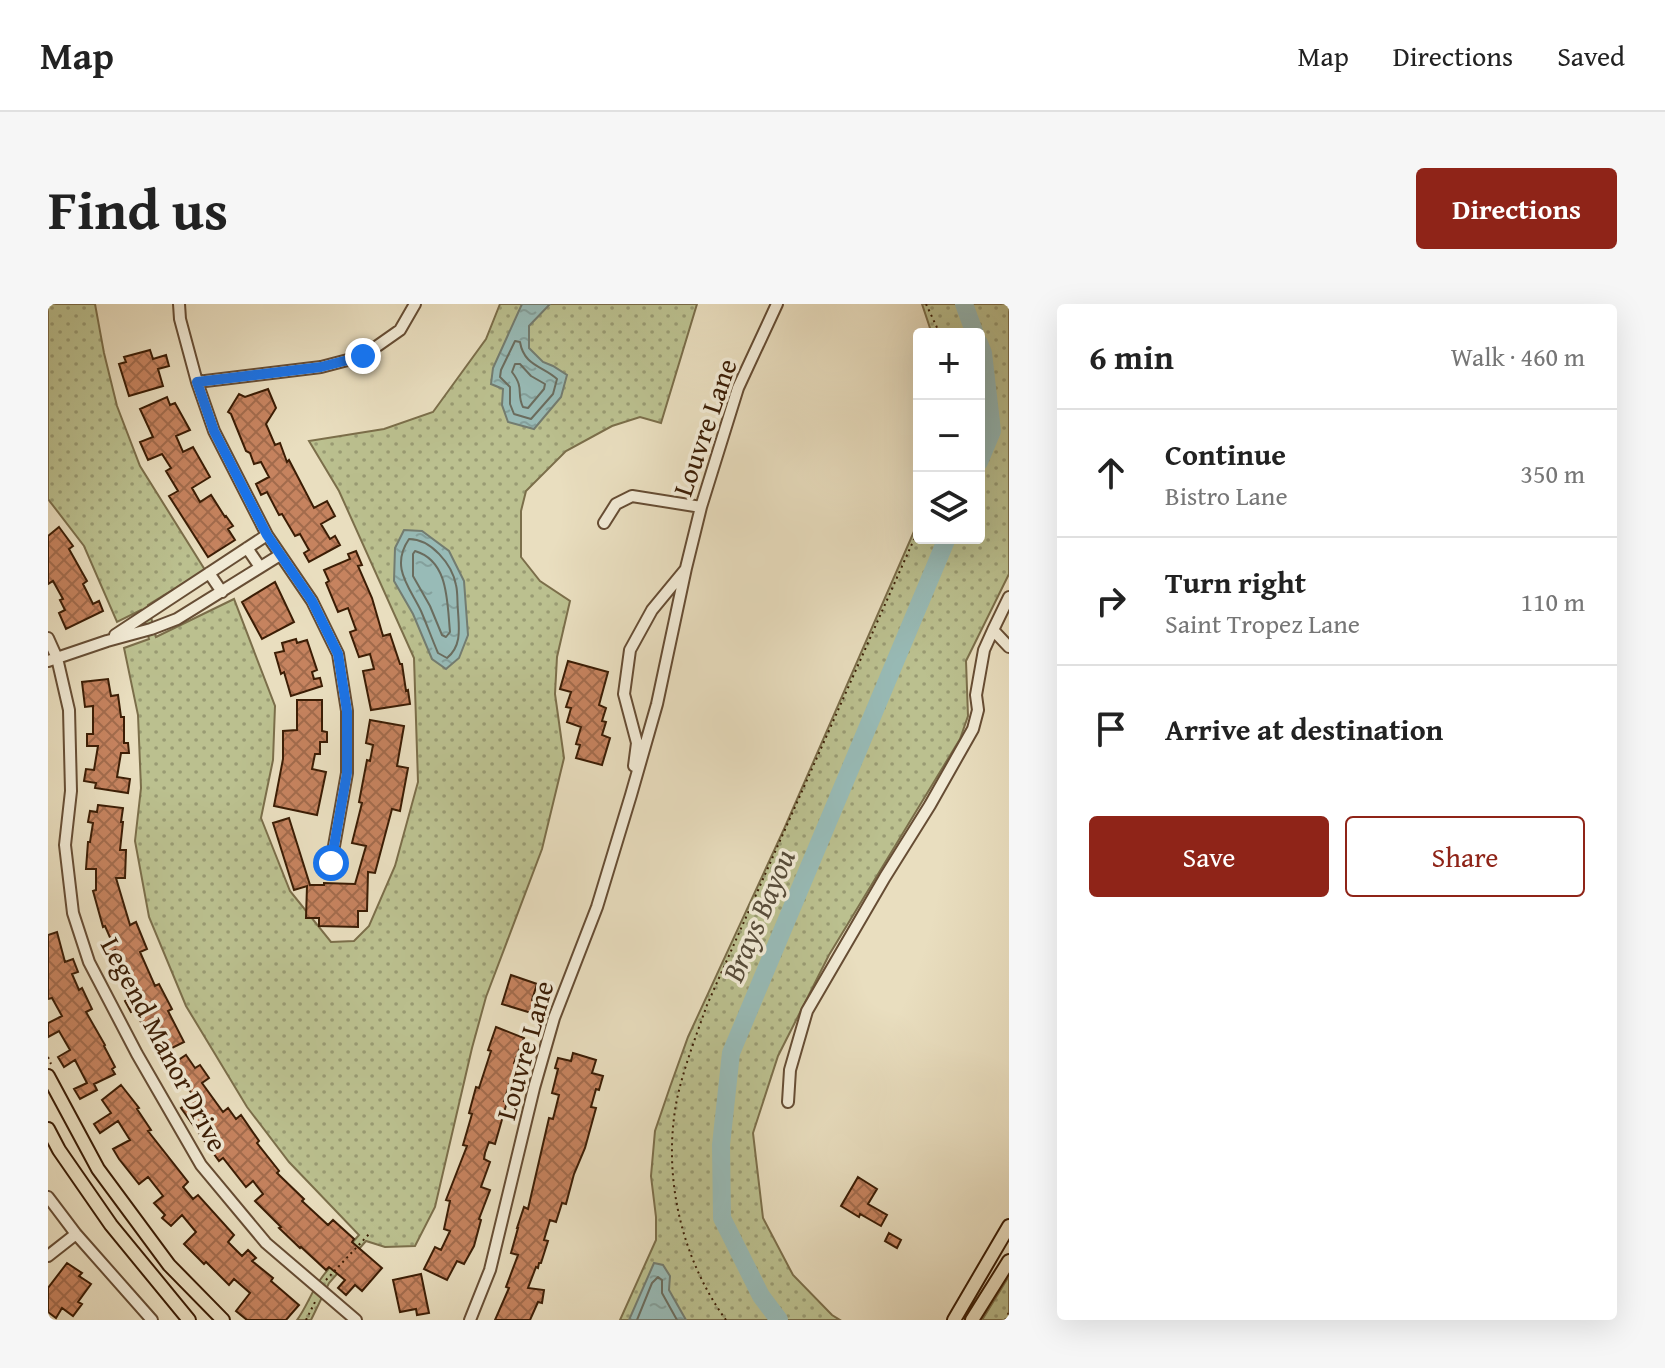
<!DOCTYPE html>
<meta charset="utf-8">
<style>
:root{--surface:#fff;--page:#f6f6f6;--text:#222;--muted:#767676;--line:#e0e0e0;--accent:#8f2418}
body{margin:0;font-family:"Gentium Book Plus",serif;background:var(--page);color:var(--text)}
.controls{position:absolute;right:24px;top:24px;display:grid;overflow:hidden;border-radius:8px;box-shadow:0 8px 32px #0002}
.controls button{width:72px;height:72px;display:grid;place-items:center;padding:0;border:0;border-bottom:2px solid var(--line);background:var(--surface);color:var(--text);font:40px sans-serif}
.stop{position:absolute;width:24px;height:24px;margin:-18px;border:6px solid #1a73e8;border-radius:50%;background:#fff}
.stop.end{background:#1a73e8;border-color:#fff;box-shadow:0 2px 8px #0008}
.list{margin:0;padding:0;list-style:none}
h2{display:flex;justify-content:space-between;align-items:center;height:104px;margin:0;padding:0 32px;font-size:34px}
h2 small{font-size:26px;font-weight:400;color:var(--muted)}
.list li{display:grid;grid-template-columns:52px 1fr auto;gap:24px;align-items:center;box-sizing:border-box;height:128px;padding:0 32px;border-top:2px solid var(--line)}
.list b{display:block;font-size:30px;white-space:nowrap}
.list p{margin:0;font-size:26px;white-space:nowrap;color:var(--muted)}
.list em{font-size:26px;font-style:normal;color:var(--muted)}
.actions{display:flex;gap:16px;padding:24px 32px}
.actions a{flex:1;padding:18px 0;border:2px solid var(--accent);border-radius:8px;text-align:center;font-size:28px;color:var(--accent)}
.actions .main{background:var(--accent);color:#fff}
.icon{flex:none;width:44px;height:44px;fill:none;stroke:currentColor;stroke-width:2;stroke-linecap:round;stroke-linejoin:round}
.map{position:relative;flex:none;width:961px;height:1016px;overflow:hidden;border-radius:8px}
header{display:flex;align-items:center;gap:48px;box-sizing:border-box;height:112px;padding:0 40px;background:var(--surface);border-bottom:2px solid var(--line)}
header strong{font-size:38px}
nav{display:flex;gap:44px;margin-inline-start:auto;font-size:28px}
.intro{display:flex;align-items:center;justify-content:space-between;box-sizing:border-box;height:192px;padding:0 48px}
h1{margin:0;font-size:56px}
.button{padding:20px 36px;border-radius:8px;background:var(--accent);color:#fff;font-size:28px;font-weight:700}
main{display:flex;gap:48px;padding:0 48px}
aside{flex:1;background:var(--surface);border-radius:8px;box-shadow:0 8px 32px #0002}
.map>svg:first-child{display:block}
.green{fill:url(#green-dots);stroke:#7b6e4a;stroke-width:2}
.water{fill:url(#water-ripples);stroke:#737c70;stroke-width:2}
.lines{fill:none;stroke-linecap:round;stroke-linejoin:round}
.shore{stroke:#6a6c5e;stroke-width:2}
.river{stroke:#98bbb7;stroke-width:18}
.building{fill:url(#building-cross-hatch);stroke:#3b1d05;stroke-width:2}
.minor-casing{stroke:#664d34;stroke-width:14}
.major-casing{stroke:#3b1d05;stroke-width:16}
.path{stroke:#3b1d05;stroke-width:2;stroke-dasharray:2 4;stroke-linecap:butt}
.minor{stroke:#f1ead5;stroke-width:10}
.major{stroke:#e9debf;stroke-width:12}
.route{stroke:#1a73e8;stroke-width:10}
.labels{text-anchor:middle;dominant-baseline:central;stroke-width:7;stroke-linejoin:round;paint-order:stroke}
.street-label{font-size:28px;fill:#3b1d05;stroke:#f1ead5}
.water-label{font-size:30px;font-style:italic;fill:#574c3a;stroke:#f1ead5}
</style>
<header>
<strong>Map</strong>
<nav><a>Map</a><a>Directions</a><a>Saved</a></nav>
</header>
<div class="intro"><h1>Find us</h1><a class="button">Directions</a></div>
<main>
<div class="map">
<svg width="961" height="1016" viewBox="0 0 961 1016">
<defs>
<pattern id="green-dots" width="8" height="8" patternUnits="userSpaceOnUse" patternTransform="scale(2)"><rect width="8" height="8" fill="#bbc08f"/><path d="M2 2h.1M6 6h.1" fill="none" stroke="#999b73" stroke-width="1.8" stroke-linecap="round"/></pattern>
<pattern id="water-ripples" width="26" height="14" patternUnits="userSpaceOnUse" patternTransform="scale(2)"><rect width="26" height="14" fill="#98bbb7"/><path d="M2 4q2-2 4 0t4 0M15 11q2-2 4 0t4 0" fill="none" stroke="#84a09c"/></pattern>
<pattern id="building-cross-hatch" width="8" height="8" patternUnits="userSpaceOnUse" patternTransform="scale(2)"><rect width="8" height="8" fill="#c6835f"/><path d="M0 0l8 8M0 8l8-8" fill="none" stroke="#a26b4c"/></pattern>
</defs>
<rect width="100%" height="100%" fill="#e9debf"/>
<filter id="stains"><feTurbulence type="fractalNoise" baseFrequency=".0025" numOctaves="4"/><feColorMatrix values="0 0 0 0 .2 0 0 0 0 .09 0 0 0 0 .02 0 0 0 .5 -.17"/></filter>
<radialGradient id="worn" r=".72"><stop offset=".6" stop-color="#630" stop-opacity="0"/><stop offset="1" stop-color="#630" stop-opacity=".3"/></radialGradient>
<path class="green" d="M0 0H47L56 49 69 102 92 162 157 266 100 301 108 333 186 295 227 402 225 456 213 514 242 587 283 638 306 637 321 622 347 562 370 478 366 354 291 187 261 137 336 125 385 108 438 35 452 0H649L613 119 592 113 564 122 518 147 478 187 473 207V253L492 277 522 297 509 353 507 390 516 454 494 545 438 693 424 744 387 903 367 942 337 943 318 937 281 979 263 1016H249C258 1004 263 989 272 976 283 960 298 946 311 931L241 858 199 803 138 702 101 613 87 537 93 484 90 411 76 344 101 335 93 306 69 318 36 242 0 195Z
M874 0H961V270L918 357 920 412 912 435 781 651 730 752 705 829 715 914 745 971 784 1011 792 1016H572L608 936V913L603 872 607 827 622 783 640 733 736 525 871 216V234H931V30H884Z
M961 972V1016H934Z"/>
<path class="water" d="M474 0H502L481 22V44L495 58 505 62 519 71 513 93 486 125 460 118 454 101 455 85 443 80 445 64Z
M356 226 374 227 401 247 416 277 420 331 411 354 398 365 384 355 365 310 346 277 347 244Z
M606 959 615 961 622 972 621 986 638 1016H581Z"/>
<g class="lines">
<path class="shore" d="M467 37 472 38C476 62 495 62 509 75L505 90 483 115 466 110 462 100V83L452 73 453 66Z
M467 60H472L483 72 497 80 496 85 480 104 475 103C468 89 477 85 464 68Z
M361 235C383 235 404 260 408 281 410 289 409 298 410 307 411 324 414 342 399 354L390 349C384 335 379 321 373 307 361 282 342 263 361 235Z
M367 247C401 257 399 298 402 328L398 333 394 331 382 302 365 272V250Z
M589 1016 604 979 610 973 614 976V989L629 1016"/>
<path class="river" d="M916 0 927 30
M931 39 935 49 944 127 931 158
M731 1016 713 992 674 914 673 841 683 749 899 234"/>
</g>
<path class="building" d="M102 46 105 55 118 51 121 62 110 65 115 82 81 92 71 60 78 58 76 53Z
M220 85 228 104 218 120 227 141 232 139 239 158 241 156 266 204 279 197 287 212 273 220 282 235 287 232 292 241 261 258 256 249 261 246 252 230 247 232 234 210 231 211 219 188 213 191 208 180 221 173 213 158 206 160 202 149 198 147 183 110 180 108 191 90 197 93Z
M119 93 122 101 127 99 142 126 128 132 135 148 145 143 162 173 144 184 152 198 163 191 177 213 178 212 185 222 180 225 187 236 160 253 121 192 130 187 118 167 123 164 114 150 100 156 92 138 105 133 92 105Z
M11 223 25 242 21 245 39 277 35 280 45 300 51 297 55 307 18 325 11 309 17 306 12 296 15 295 5 277 0 280V232Z
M308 247 314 261 310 262 324 294 335 332 342 330 352 360H354L358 387 360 386 362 400 323 406 315 367 326 365 322 350 311 353 302 328 308 326 300 304 290 308 278 279 281 277 276 266 302 255 300 250Z
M227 278 246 318 214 335 194 298Z
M248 335 249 339 259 336 269 366 264 368 266 375 272 374 274 382 243 392 236 368 233 370 227 349 236 347 234 339Z
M520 357 560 368 551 401 558 404 554 417 558 418 554 431 562 434 554 461 528 454 532 441 528 440 533 423 519 418 523 404 518 403 523 388 512 385Z
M60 375 63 392 70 391 73 413H76V439H80L81 449H73L69 473 82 475 80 489 47 484 48 479 36 477 38 465 46 466 50 442H39V430H45V402L37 403 34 378Z
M249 396H274V427L279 428V438H272V450H267L264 465 278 468 269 511 226 502 235 455V427L249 426Z
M322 416 356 422 349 462 360 464 352 507 344 505 327 569 320 568 319 607H310V623L271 622V614H258L259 582 246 586 225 519 241 514 262 581H276V579L307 580 318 542 304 539 314 499 311 498 319 456 322 457 325 441 318 439Z
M50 501 75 504 73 518H75L72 546H78L77 574H68L82 621 88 618 99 645 92 648 107 682 111 680 124 705 120 707 136 738 116 748 113 742 108 744 97 719 94 720 87 707 83 708 77 697 80 695 70 673 74 671 71 664 74 663 67 646 58 650 55 642 64 638 57 622 55 623 45 587 48 586V565H38L40 538H42L45 519 40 518 42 507 49 508Z
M9 628 17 658 25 655 30 668 24 670 31 686 34 684 44 705 38 708 57 741 56 742 67 763 64 765 67 770 46 780 49 786 32 795 26 785 39 779 27 756 16 763 10 753 22 746 11 727 0 733V719L14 712 4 694 0 695V631Z
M463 671 489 680 484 696 494 700 490 711 454 700Z
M448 723 476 734 466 759 468 760 456 797 459 798 447 840 441 838 437 849 436 855 442 858 433 883 442 886 431 915 433 916 426 942 416 960 409 957 399 976 376 965 387 943 393 946 402 927 396 925 402 897 398 896 419 842 415 841 424 810 421 809 428 783 431 784 443 747 440 746Z
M525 749 548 756 544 769 555 772 551 786 548 785 543 803 548 804 537 844 526 870 518 900 514 899 508 918 502 916 496 936 500 937 493 959H491L490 964 488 963 480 984 496 986 494 999 490 998 482 1016H447L461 984 458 983 470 951 463 949 470 924H469L476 903 480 905 501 814 505 815 511 791 504 789 510 765 507 764 510 754 523 757Z
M138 751 147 764 152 761 161 774 154 779 175 808 180 804 188 815 193 811 211 837 209 839 231 867 229 869 256 895 254 897 280 921 285 916 306 935 304 938 334 964 314 987 307 981 298 991 290 984 297 976 281 963 278 966 253 943 252 944 231 924 233 923 207 897 215 890 205 877 198 883 175 854 171 857 133 804 147 794 134 776 128 780 117 765Z
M73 781 91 804 89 805 103 826 100 827 140 878 135 883 145 895 150 891 186 931 180 938 194 952 200 946 208 954 204 957 225 974 223 977 251 1001 238 1016H199L188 1007 202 989 186 975 181 981 158 958 156 960 136 940 148 928 134 911 123 922 114 914 117 911 106 899 115 892 100 873 91 880 71 855 65 845 82 836 70 817 52 829 46 820 63 809 54 796Z
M810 873 829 885 820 900 839 911 833 922 812 910 811 913 793 902Z
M841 929 853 936 849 944 837 937Z
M19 959 34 969 31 972 43 980 30 998 34 1000 25 1012 14 1004 8 1014 0 1008V984Z
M373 970 381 1009 369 1011 368 1005 352 1008 345 976Z"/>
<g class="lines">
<g class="minor-casing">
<path id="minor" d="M131 0 132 15 149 78 166 127 219 231 264 297 290 350 299 407V469L283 559
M149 78 273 63 315 52 352 26 367 0
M556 219 568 200 584 192 653 203
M199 244 212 263
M161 269 174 288
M961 293 945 326 961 343
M67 331 219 231
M0 334 9 354 21 406 23 487 17 541 25 609 41 658 89 750 153 861 218 939 308 1016
M0 357 59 337 103 325 129 315 232 251
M586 462 589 439 576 390 582 346 604 306 637 266
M740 798 742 766 759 707 837 573 882 501 925 425 930 406 928 391 936 346 945 326
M0 893 28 930 104 1016
M0 952 28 930
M422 1016 442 966 486 784 506 714 549 603 583 491 609 400 638 264 653 203 690 84 729 0"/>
</g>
<g class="major-casing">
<path id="major" d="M0 772 50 865 121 961 175 1016
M0 825 11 846 63 921 141 1016
M906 1016 961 922
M924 1016 961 957"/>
</g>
<path class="path" d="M878 0 892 30
M0 753 3 760
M278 976 322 929
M258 1016 268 996
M678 1016C633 954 614 871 629 795 636 763 648 732 659 701L871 224
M957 1016 961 1008"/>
<use href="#minor" class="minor"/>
<use href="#major" class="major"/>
</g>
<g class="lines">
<path class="route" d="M283 559 299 469V407L290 350 264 297 219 231 166 127 149 78 273 63 315 52"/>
</g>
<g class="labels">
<g class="street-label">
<text transform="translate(656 123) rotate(-71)">Louvre Lane</text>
<text transform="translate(117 740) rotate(62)">Legend Manor Drive</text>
<text transform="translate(476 746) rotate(-74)">Louvre Lane</text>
</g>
<g class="water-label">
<text transform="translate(710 611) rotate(-67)">Brays Bayou</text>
</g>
</g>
<rect width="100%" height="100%" filter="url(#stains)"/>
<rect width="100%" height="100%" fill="url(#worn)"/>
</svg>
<div class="controls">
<button>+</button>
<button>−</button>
<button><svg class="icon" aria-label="layers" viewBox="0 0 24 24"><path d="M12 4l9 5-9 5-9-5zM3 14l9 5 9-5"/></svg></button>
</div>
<div class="stop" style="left:283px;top:559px"></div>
<div class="stop end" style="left:315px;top:52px"></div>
</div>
<aside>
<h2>6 min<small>Walk · 460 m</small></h2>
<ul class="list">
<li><svg class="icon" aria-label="ahead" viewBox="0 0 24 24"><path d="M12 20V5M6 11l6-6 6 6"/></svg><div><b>Continue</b><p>Bistro Lane</p></div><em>350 m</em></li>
<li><svg class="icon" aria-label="right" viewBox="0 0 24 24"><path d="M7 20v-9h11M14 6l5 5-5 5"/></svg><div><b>Turn right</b><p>Saint Tropez Lane</p></div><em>110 m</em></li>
<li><svg class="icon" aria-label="arrive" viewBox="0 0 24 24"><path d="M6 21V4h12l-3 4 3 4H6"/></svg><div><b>Arrive at destination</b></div></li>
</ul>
<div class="actions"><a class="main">Save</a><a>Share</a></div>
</aside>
</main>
